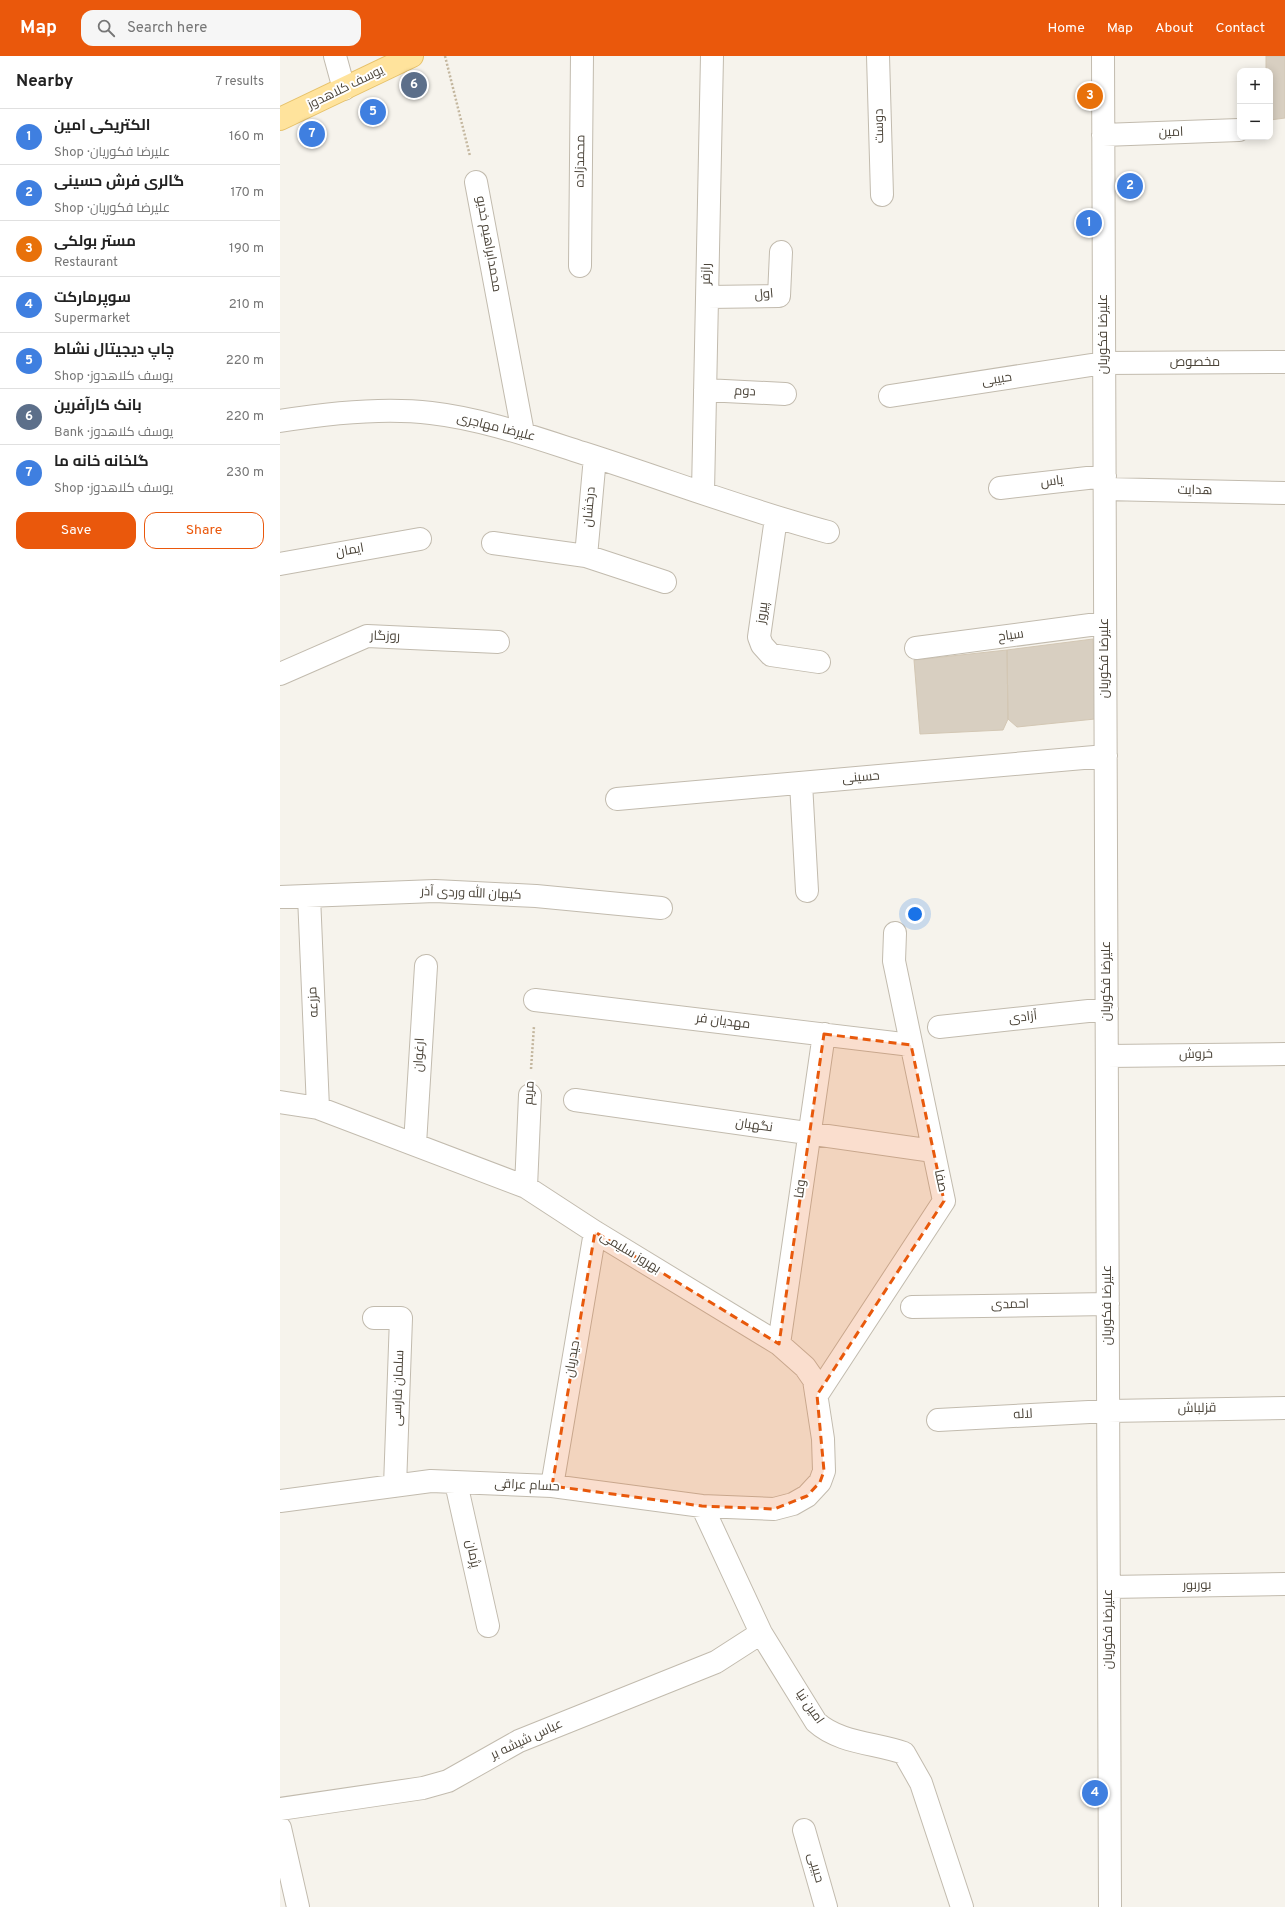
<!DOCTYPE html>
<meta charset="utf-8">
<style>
:root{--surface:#fff;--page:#f6f6f6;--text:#222;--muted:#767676;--line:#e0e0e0;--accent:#ea580c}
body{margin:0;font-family:Overpass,Cairo,sans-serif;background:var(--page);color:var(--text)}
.controls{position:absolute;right:12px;top:12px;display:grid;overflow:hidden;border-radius:8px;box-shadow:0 2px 10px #0003}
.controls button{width:36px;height:36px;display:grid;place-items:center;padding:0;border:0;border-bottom:1px solid var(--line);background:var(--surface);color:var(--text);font:20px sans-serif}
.you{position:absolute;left:635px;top:858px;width:14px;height:14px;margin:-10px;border:3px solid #fff;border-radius:50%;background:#1a73e8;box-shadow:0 0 0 6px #1a73e833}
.badge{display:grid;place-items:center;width:26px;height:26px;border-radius:50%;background:var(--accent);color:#fff;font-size:13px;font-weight:700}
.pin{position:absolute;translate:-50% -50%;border:2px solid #fff;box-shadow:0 1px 4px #0006}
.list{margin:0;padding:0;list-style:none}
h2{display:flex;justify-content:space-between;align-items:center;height:52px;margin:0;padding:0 16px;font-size:17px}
h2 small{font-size:13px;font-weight:400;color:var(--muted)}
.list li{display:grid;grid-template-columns:26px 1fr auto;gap:12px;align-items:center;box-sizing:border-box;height:56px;padding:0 16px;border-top:1px solid var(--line)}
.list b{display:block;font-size:15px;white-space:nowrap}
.list p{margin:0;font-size:13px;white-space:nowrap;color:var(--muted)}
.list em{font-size:13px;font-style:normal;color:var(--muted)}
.actions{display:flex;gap:8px;padding:12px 16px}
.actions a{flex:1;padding:9px 0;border:1px solid var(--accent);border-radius:12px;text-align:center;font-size:14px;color:var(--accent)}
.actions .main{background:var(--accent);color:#fff}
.icon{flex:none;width:22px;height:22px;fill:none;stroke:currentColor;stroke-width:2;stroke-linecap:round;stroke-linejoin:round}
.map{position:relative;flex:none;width:1005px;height:1851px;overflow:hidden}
header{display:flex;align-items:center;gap:24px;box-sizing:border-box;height:56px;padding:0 20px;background:var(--accent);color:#fff}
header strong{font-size:19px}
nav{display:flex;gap:22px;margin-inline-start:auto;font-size:14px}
.search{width:280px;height:36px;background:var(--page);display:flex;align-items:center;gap:10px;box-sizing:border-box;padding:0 14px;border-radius:12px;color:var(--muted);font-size:15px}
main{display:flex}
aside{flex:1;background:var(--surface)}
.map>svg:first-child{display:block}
.building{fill:#d8cfc1;stroke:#d3c7b4}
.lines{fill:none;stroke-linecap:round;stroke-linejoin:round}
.minor-casing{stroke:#c2bbae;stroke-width:24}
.major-casing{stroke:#e6c16a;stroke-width:24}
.path{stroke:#c4b79f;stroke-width:2.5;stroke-dasharray:2 2;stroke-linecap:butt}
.minor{stroke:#fff;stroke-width:22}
.major{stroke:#ffe39c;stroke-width:22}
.marked{fill:#e8590c;fill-opacity:0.2;stroke:#e8590c;stroke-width:3;stroke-dasharray:8 5;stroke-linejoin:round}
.labels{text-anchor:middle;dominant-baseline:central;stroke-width:4;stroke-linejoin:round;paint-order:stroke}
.street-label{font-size:13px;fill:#4b4439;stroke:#fff}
</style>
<header>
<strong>Map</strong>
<div class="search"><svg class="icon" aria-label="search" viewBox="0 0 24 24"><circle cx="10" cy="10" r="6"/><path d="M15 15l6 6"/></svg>Search here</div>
<nav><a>Home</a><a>Map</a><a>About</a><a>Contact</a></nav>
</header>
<main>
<aside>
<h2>Nearby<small>7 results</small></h2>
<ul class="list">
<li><span class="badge" style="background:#3f7fe0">1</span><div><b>الکتریکی امین</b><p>Shop · علیرضا فکوریان</p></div><em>160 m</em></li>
<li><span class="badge" style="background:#3f7fe0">2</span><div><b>گالری فرش حسینی</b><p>Shop · علیرضا فکوریان</p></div><em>170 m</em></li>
<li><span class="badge" style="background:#e8710a">3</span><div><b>مستر بولکی</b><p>Restaurant</p></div><em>190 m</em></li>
<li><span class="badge" style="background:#3f7fe0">4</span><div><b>سوپرمارکت</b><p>Supermarket</p></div><em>210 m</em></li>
<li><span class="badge" style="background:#3f7fe0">5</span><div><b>چاپ دیجیتال نشاط</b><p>Shop · یوسف کلاهدوز</p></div><em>220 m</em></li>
<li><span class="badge" style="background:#5c6f8a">6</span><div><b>بانک کارآفرین</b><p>Bank · یوسف کلاهدوز</p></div><em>220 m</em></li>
<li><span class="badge" style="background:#3f7fe0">7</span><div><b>گلخانه خانه ما</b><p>Shop · یوسف کلاهدوز</p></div><em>230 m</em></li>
</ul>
<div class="actions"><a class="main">Save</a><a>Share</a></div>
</aside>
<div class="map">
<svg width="1005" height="1851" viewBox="0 0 1005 1851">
<rect width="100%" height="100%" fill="#f6f3ec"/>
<path class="building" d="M986 0H1005V62L990 64V15H986Z
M813 583 815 663 737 671 728 663 727 594Z
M727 594 728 663 723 674 640 678 634 604Z"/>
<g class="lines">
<g class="minor-casing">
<path id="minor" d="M55 0 64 33
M598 0 602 139
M823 0 830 1851
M823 79 959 74
M196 126 243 377
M300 210 302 0
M427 241 499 240 501 196
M425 334 505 338
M610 340 824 307 1005 306
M0 365C49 357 102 351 151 357 203 363 253 381 303 397 385 423 465 454 548 476
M720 432 825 420
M825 433 1005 437
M423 436 432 0
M496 462 479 581 482 589 491 599 539 606
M213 487 306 500 385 526
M306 500 315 401
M0 508 140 483
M636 592 825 567
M0 618 87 580 218 586
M521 727 527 835
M337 743 826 700
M29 840 38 1052
M0 841 155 835 256 840 381 852
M255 944 631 989
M659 971 827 953
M827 1000 1005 998
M295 1044 653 1095
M0 1046 38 1052 246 1131 315 1176 499 1288 525 1311 534 1324 543 1383 544 1415 540 1426 527 1440 513 1448 494 1453 422 1450 272 1430 151 1425 0 1445
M135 1088 146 910
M246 1131 250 1039
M632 1251 828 1248
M94 1262H121L115 1430
M499 1288 544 978
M537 1339 664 1145 614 905 615 877
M658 1364 828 1355 1005 1352
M176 1427 208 1570
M272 1430 315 1176
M422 1450 481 1577 536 1666C559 1687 595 1687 624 1697L641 1727 682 1851
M829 1531 1005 1528
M0 1753 143 1732 168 1725 239 1685 436 1606 481 1577
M0 1772 18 1851
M524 1774 546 1851"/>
</g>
<g class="major-casing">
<path id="major" d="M0 63 132 0"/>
</g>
<path class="path" d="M165 0 190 100
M251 1013 254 970"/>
<use href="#minor" class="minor"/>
<use href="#major" class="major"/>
</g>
<path class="marked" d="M544 978 631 989 664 1145 537 1339 544 1415 540 1426 527 1440 494 1453 422 1450 272 1430 315 1176 499 1288Z"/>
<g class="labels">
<g class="street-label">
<text transform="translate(66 32) rotate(-26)">یوسف کلاهدوز</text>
<text transform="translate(600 70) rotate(-91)">دوست</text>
<text transform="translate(891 77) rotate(-2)">امین</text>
<text transform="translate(301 105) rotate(-89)">محمدزاده</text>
<text transform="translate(208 188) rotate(80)">محمدابراهیم خدیو</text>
<text transform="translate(427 218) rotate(-89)">رازفر</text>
<text transform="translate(484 239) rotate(-5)">اول</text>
<text transform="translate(824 278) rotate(-90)">علیرضا فکوریان</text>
<text x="915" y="307">مخصوص</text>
<text transform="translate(717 324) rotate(-9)">حبیبی</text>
<text transform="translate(465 336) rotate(3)">دوم</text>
<text transform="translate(216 372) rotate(14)">علیرضا مهاجری</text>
<text transform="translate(772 426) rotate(-7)">یاس</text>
<text transform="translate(915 435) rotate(1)">هدایت</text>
<text transform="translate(310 451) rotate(-85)">درخشان</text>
<text transform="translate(70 495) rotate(-10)">ایمان</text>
<text transform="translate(483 557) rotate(-82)">پیروز</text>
<text transform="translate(731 580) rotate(-8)">سیاح</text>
<text transform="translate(105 581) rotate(1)">روزگار</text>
<text transform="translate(825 602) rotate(-90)">علیرضا فکوریان</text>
<text transform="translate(581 722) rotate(-5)">حسینی</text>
<text transform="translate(191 838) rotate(2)">کیهان الله وردی آذر</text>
<text transform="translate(827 925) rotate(-90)">علیرضا فکوریان</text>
<text transform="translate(34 946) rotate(-93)">مزرعه</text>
<text transform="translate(743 962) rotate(-6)">آزادی</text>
<text transform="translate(443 966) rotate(7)">مهدیان فر</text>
<text transform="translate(140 999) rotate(-87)">ارغوان</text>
<text transform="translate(916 999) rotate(-1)">خروش</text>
<text transform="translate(250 1037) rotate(-87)">مریم</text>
<text transform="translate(474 1070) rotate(8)">نگهبان</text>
<text transform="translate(660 1125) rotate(78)">صفا</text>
<text transform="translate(521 1133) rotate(-82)">وفا</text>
<text transform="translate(350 1197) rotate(31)">بهروز سلیمی</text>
<text transform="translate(730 1249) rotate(-1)">احمدی</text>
<text transform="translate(828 1249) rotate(-90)">علیرضا فکوریان</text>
<text transform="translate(293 1303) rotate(-80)">حیدریان</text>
<text transform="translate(119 1332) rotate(-88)">سلمان فارسی</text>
<text transform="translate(917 1353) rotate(-1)">قزلباش</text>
<text transform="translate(743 1359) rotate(-3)">لاله</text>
<text transform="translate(247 1430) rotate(3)">حسام عراقی</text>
<text transform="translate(192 1498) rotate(78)">پژمان</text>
<text transform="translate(917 1530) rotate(-1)">بوربور</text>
<text transform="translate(829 1573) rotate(-90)">علیرضا فکوریان</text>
<text transform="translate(529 1651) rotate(55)">امین نیا</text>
<text transform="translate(247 1684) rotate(-25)">عباس شیشه بر</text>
<text transform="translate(535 1812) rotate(74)">حبیبی</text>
</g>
</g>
</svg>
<div class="controls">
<button>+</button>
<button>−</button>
</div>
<div class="you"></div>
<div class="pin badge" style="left:809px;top:167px;background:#3f7fe0">1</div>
<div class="pin badge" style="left:850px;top:130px;background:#3f7fe0">2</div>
<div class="pin badge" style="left:810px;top:40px;background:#e8710a">3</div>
<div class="pin badge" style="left:815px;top:1737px;background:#3f7fe0">4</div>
<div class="pin badge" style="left:93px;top:56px;background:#3f7fe0">5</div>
<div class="pin badge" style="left:134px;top:29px;background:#5c6f8a">6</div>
<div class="pin badge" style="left:32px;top:78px;background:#3f7fe0">7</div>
</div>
</main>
